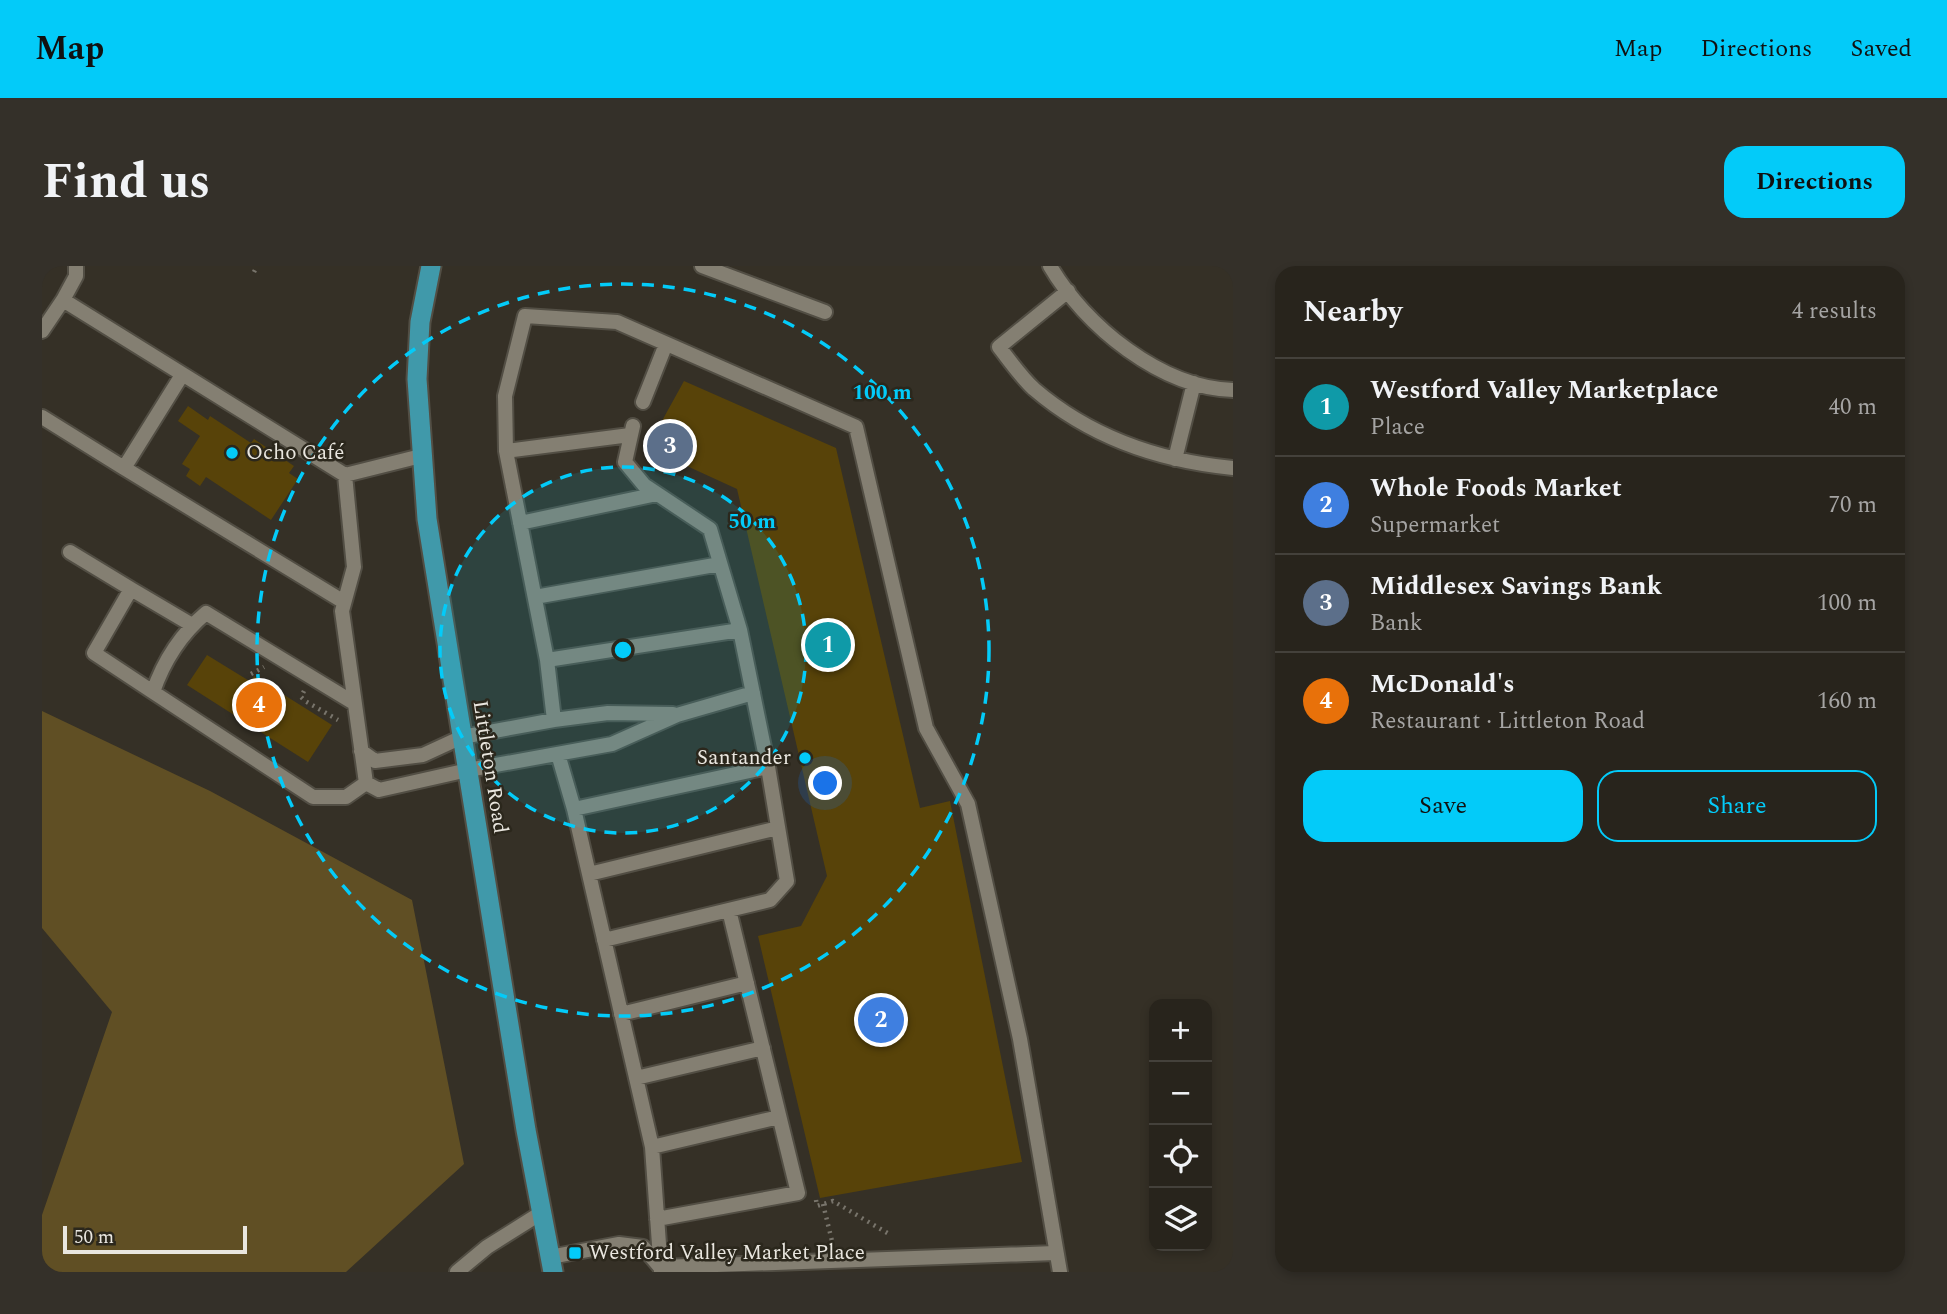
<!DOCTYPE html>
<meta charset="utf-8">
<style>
:root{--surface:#28241c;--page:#343029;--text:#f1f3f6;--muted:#a5a4a3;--line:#44413b;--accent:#03cbf9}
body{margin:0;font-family:Spectral,serif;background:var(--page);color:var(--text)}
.controls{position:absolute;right:21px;bottom:21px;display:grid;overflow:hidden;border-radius:14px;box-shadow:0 4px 10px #0003}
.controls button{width:63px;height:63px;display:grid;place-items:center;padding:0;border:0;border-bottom:2px solid var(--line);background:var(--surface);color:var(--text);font:35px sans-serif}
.scale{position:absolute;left:21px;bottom:18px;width:184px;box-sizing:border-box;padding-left:7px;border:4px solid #e9e6df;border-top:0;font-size:19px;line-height:24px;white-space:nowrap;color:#e9e6df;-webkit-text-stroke:5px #2b271c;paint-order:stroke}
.you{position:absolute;left:784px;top:518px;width:24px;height:24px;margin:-18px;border:5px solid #fff;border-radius:50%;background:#1a73e8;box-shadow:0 0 0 10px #1a73e833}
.badge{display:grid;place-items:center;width:46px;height:46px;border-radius:50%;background:var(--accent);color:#fff;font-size:23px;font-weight:700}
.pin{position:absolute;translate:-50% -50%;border:4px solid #fff;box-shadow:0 2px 7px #0006}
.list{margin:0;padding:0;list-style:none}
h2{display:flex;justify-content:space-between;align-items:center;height:91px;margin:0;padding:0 28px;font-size:30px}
h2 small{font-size:23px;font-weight:400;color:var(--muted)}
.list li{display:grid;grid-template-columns:46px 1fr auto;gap:21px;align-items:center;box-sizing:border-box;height:98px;padding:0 28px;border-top:2px solid var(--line)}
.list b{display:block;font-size:26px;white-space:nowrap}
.list p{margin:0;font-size:23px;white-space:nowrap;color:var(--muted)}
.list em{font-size:23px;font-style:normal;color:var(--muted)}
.actions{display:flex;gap:14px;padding:21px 28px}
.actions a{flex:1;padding:16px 0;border:2px solid var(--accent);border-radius:21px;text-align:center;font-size:24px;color:var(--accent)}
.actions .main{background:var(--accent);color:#111}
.icon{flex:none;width:38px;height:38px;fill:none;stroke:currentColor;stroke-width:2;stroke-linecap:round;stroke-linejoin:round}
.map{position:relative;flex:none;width:1191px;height:1006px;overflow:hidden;border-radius:21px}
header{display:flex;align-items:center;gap:42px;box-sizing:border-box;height:98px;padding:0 35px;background:var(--accent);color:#111}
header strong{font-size:33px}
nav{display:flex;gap:38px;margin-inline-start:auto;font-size:24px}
.intro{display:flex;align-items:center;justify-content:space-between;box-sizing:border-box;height:168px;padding:0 42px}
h1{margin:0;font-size:49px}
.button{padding:18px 32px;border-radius:21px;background:var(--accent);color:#111;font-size:24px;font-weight:700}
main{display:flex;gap:42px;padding:0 42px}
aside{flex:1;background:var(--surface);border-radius:21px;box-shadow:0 4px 10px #0003}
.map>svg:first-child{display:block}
.green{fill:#604f24}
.building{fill:#584309}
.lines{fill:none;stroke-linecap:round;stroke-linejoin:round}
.service-casing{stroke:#524e44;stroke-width:18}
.primary-casing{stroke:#524e44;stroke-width:23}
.path{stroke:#78746b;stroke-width:4.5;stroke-dasharray:2 5;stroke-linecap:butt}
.service{stroke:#847f72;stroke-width:14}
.primary{stroke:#4099aa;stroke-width:19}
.ring{fill:none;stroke:#03cbf9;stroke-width:3.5;stroke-dasharray:12 9}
.poi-dot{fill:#03cbf9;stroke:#2b271c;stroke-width:2.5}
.labels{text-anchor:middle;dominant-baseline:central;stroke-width:5;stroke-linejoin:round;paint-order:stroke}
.poi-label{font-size:21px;fill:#e9e6df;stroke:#2b271c;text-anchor:start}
.street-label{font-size:21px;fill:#e9e6df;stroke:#2b271c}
.centre{fill:#03cbf9;stroke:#2b271c;stroke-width:3.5}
.ring-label{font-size:21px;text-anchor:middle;font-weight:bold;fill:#03cbf9;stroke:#2b271c;stroke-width:5;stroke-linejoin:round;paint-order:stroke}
</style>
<header>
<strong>Map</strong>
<nav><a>Map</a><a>Directions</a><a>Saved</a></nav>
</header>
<div class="intro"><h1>Find us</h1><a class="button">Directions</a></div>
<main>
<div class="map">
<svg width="1191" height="1006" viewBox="0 0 1191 1006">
<rect width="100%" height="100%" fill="#353026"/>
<path class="green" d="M0 445 168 525 370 634 422 898 304 1006H0V949L70 746 0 662Z"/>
<path class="building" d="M642 115 794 182 878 542 908 535 980 896 778 932 716 670 759 660 785 610 695 223 610 184 621 153Z
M146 140 166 154 168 150 209 177 212 173 252 200 247 207 256 213 229 254 164 211 158 220 144 210 148 203 140 198 158 170 136 155Z
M165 389 209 416 212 410 290 459 266 496 145 419Z"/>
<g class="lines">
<g class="service-casing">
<path id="service" d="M660 0 783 46
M1008 0C1043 60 1119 122 1191 124
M1026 25 957 81C968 95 979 111 992 123 1048 171 1118 195 1191 202
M21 34 34 10V0
M0 65 21 34 303 209 379 190
M140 109 82 202 302 336
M601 136 624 78
M0 151 82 202
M591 160 583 196 602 219 668 263 698 364
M464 185 588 169
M1133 193 1152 117
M303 209 312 301 300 345 324 517
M478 257 615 228
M28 286 89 323
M493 331 678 298
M505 394 512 454
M111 426 52 387 89 323 150 359
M312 437 164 347C139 368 122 394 111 426L271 531H304L324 517
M319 485 333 495 381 489 420 471 512 454 566 447 631 448
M516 488 532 543
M324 517 337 524 426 504 570 478 635 449 711 427
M547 608 736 562
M562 674 728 634 745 615 726 501
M579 748 705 717
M594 812 721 782
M610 881 737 851
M615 953 756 927 687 644
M508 991 577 978 601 981 618 1001 1013 987
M415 1006 445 981 499 947
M619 1006 610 881 532 543 726 501 698 364 505 394 464 185 463 130 483 50 575 56 814 161 884 462 926 538 978 773 1018 1006"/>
</g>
<g class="primary-casing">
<path id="primary" d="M389 0 378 56 375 113 385 253 484 864 511 1006"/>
</g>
<path class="path" d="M212 6 215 0
M209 408 222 401
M262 425 259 431 263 435 296 454
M774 934 775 940 791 935 847 968
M781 938 790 975"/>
<use href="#service" class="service"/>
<use href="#primary" class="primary"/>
</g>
<circle cx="581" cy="384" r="183" fill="#03cbf9" fill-opacity=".12"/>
<g class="ring">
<circle cx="581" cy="384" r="183"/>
<circle cx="581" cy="384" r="366"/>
</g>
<g class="poi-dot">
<circle cx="190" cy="187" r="7"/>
<circle cx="763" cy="492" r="7"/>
<rect x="526" y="980" width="14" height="14" rx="3.5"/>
</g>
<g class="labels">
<g class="poi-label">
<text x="204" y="187">Ocho Café</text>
<text x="749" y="492" text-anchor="end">Santander</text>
<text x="547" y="987">Westford Valley Market Place</text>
</g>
<g class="street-label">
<text transform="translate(448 501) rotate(81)">Littleton Road</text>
</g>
</g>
<circle cx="581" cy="384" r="10" class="centre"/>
<g class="ring-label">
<text x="840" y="133">100 m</text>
<text x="710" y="262">50 m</text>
</g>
</svg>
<div class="controls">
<button>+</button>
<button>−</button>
<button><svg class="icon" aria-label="locate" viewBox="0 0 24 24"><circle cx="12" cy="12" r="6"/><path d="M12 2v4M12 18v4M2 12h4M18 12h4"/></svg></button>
<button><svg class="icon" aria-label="layers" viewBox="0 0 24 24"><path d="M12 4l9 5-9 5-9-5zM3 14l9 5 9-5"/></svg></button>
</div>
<div class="scale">50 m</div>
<div class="you"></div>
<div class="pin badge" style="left:786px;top:379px;background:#0f9aa8">1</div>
<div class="pin badge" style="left:839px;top:754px;background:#3f7fe0">2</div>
<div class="pin badge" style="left:628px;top:180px;background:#5c6f8a">3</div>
<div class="pin badge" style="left:217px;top:439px;background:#e8710a">4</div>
</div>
<aside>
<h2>Nearby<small>4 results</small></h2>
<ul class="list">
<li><span class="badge" style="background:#0f9aa8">1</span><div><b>Westford Valley Marketplace</b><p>Place</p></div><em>40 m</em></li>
<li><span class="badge" style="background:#3f7fe0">2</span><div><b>Whole Foods Market</b><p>Supermarket</p></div><em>70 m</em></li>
<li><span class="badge" style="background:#5c6f8a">3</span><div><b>Middlesex Savings Bank</b><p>Bank</p></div><em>100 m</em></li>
<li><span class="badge" style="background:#e8710a">4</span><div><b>McDonald's</b><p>Restaurant · Littleton Road</p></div><em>160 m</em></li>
</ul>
<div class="actions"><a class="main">Save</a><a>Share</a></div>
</aside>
</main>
